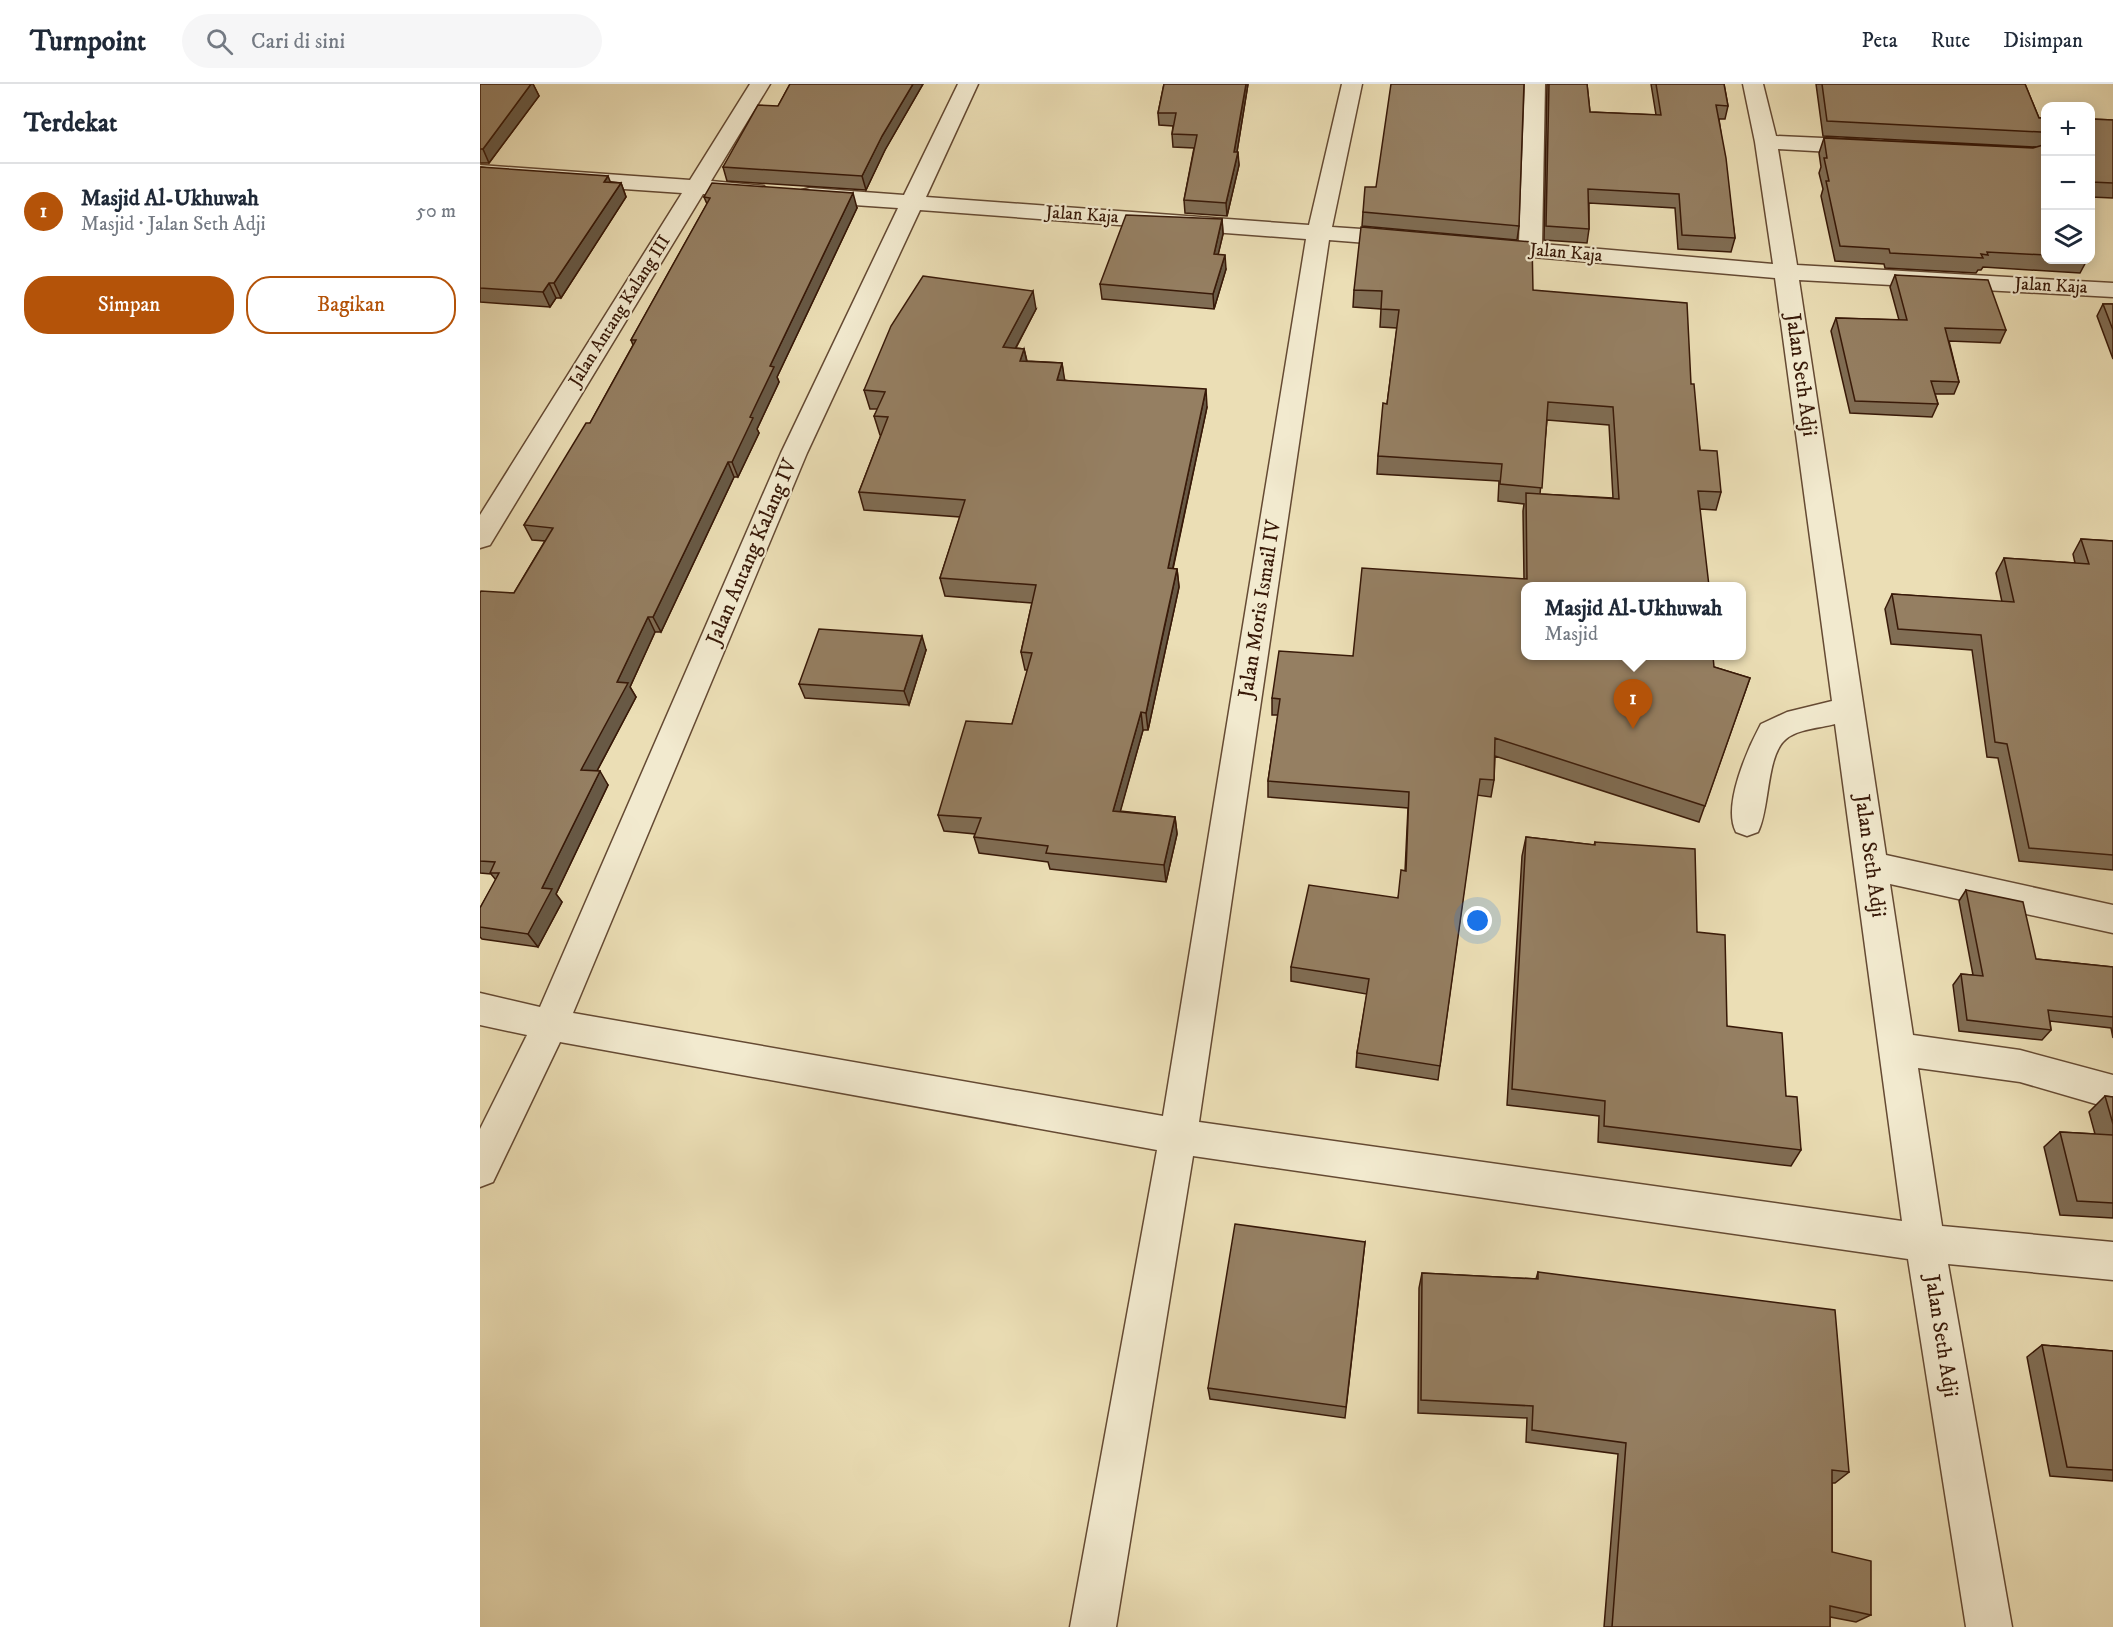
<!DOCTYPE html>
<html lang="id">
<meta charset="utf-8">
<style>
:root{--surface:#fff;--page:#f6f6f7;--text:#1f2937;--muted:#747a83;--line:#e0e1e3;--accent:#b45309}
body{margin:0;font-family:"IM FELL DW Pica",serif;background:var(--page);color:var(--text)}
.controls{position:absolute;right:18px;top:18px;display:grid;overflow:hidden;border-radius:12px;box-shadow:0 3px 15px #0003}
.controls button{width:54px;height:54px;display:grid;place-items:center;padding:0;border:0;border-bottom:2px solid var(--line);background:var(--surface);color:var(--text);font:30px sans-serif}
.you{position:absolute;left:998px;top:837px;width:21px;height:21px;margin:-15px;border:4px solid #fff;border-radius:50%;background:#1a73e8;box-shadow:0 0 0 9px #1a73e833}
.badge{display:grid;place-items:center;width:39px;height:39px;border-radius:50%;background:var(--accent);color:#fff;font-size:20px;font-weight:700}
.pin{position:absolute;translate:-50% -50px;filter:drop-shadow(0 2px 3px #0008)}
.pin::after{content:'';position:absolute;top:32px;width:21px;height:18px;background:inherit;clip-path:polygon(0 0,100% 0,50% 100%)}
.popup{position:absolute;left:1041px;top:498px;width:225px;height:78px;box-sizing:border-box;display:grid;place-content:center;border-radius:12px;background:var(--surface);filter:drop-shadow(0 2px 4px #0005);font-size:20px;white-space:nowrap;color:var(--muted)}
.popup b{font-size:22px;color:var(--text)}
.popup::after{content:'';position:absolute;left:50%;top:100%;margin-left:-12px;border:12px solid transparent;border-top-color:var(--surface)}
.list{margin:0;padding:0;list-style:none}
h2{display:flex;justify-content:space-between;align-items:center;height:78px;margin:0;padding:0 24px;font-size:26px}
h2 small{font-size:20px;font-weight:400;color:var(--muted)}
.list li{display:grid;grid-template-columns:39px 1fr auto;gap:18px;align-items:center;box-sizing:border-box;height:96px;padding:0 24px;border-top:2px solid var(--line)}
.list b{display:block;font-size:22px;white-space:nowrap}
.list p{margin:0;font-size:20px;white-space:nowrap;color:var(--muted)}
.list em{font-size:20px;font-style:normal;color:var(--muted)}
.actions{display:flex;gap:12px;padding:18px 24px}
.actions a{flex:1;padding:14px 0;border:2px solid var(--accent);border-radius:24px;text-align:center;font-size:21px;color:var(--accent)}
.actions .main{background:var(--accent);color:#fff}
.icon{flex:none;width:33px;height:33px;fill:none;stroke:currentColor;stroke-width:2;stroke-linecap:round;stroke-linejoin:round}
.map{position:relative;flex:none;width:1633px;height:1543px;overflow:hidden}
header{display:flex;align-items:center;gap:36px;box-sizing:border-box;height:84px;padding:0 30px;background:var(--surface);border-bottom:2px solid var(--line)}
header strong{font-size:28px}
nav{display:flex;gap:33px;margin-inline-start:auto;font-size:21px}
.search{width:420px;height:54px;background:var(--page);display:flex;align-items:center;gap:15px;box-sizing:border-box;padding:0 21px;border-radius:33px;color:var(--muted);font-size:22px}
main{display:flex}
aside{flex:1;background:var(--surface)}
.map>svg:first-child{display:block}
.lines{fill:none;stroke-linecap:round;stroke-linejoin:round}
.minor-casing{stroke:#654a33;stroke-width:3}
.minor{fill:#f2eacf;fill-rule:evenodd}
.wall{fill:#806d54;stroke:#381908;stroke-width:1.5;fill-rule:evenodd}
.shaded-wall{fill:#685945;stroke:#381908;stroke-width:1.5}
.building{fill:#957f62;stroke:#381908;stroke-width:1.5}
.labels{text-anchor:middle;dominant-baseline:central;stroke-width:4.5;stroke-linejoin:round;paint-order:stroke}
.far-street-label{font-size:18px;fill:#381908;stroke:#f2eacf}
.street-label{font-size:21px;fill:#381908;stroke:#f2eacf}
</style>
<header>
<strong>Turnpoint</strong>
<div class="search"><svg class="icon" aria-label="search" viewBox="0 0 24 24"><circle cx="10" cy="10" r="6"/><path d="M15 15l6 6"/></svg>Cari di sini</div>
<nav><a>Peta</a><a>Rute</a><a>Disimpan</a></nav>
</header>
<main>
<aside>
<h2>Terdekat<small></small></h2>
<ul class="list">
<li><span class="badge">1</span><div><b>Masjid Al-Ukhuwah</b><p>Masjid · Jalan Seth Adji</p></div><em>50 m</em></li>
</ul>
<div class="actions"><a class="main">Simpan</a><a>Bagikan</a></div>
</aside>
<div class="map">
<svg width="1633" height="1543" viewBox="0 0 1633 1543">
<rect width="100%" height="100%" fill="#ebdeb5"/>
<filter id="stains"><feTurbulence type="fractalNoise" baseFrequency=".00333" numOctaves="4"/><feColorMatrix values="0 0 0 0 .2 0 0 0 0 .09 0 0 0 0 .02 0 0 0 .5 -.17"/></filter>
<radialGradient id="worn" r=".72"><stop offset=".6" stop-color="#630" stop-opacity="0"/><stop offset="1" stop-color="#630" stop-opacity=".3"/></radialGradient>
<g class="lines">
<g class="minor-casing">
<path id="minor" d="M270 0H290L231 97 284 102 287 107 284 112 276 114 223 110 10 461 0 464V431L202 109 0 95V81L210 96Z
M478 0H498L446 113 829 141 862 0H882L852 143 925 148 933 150 937 155 933 160 925 162 849 156 719 1038 1422 1137 1355 640C1340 644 1318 645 1306 655 1286 671 1290 725 1278 748L1267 752 1256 748C1242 722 1268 664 1281 640L1307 628 1352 617 1295 194 1006 169 998 167 994 162 998 157 1006 155 1039 158 1045 0H1065L1062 160 1293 180 1275 58 1263 0H1283L1296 52 1387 56 1395 58 1398 63 1395 68 1387 70 1298 65 1317 181 1633 199V213L1319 196 1406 771 1633 821V849L1410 800 1433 951 1540 966 1633 991V1025L1540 998 1438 984 1462 1142 1633 1158V1196L1468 1180 1532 1543H1486L1428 1175 713 1072 636 1543H590L677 1066 80 958 13 1098 0 1103V1045L47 951 0 941V909L60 923 301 369 418 124 330 118 322 116 319 111 322 106 330 104 424 111ZM440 126 826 155 683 1032 93 929 327 369Z"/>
</g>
<use href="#minor" class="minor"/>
</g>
<path class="wall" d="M0 0H53L59 12 9 79H0Z
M310 0H443L405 66 386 106 247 97 243 83 298 22Z
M684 0H768L757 68 759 81 747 132 705 129 704 116 714 64 693 63 692 50 693 42 679 41 678 29Z
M1067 0H1107L1110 28 1176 31 1171 0H1244L1248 22 1245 35H1239L1255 154 1251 168 1198 165 1195 124 1109 119V145L1107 159 1064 156Z
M1336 0H1545L1559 34H1566V176H1607L1600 189 1503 183 1501 186H1498L1496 189 1405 184 1404 180 1355 177 1341 112 1343 105 1339 89 1341 83 1339 69 1344 54 1553 64 1556 63 1343 52Z
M1611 35 1633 36V114L1611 113Z
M0 83 141 99 146 113 81 214H76L70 223 0 218Z
M896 103 1039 142 1037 156 882 142 883 128Z
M224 113 377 124 297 293 299 298 277 345 279 349 258 393H254L181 548H175L150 603 156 613 117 687 128 701 76 810 82 818 58 863 2 855 0 853V824L16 796 11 790 0 789V509H34L65 457 52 456 44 441 110 339 153 261 151 256 227 120Z
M742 135 743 150 738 170 746 185 734 225 622 215 620 200Z
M1415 191 1526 246 1520 259 1469 257 1479 298 1474 310H1455L1458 320 1452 333 1370 329 1351 247 1356 234 1419 236 1410 203Z
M874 206H1053L1211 300 1220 366 1241 408 1236 426 1220 425 1045 502 1234 583 1270 594 1219 738 1015 672 1014 696 1011 713 997 711 958 996 876 983 877 969 887 910 811 897V883L918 814 925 787 928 724 788 713V697L798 631H792V614L873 572 1044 495 1043 427 1044 420 1018 417 1019 397 897 390 898 372 907 320 917 244 900 243 901 225 873 223ZM1067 336 1129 341 1133 414 1060 410Z
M1623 220H1633V275L1617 232Z
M556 225 536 264 544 265 547 277 582 279 584 296 727 323 693 485H697L699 503 668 646H663L640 727 695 733 697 750 686 798 570 785 568 778 499 769 494 753 495 750 464 747 458 731 532 640 548 586H545L541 568 552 519 465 512 460 494 480 433 384 426 379 408 401 351H400L394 332 398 325H390L384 306Z
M1601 455 1633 457V786L1539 777 1518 674 1507 673 1492 566 1411 560 1405 525 1412 510 1522 518 1516 489 1524 474 1595 479 1593 470Z
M446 566 429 621 325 614 319 600Z
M1046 753 1114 761 1115 758 1217 848 1247 942 1306 1012 1321 1066 1311 1082 1118 1058 1119 1032 1027 1021 1042 772Z
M1486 806 1556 875 1633 883V954L1631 944 1570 937 1571 946 1562 956 1479 947 1473 901 1481 890 1493 891 1479 817Z
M1625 1012 1633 1013V1134L1580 1131 1564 1063 1580 1048 1615 1050 1609 1028Z
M885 1158 865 1334 730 1315 728 1304Z
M1058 1188 1369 1388 1355 1399H1352V1468L1391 1531 1376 1538 1350 1533V1543H1124L1138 1370 1046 1358 1047 1334 938 1329 939 1204 942 1189 1056 1195Z
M1562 1261 1633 1267V1397L1570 1392 1547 1273Z"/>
<path class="shaded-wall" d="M51 0H53L59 12 9 79 3 65Z
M433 0H443L405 66 386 106 382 92 402 52Z
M766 0H768L755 80 754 68Z
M758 68 759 81 747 132 746 119Z
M128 92 134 107 124 98Z
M141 99 146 113 81 214 74 199Z
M373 109 377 124 297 293 299 298 277 345 279 349 258 393 252 378 290 282Z
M742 135 743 150 735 184 734 170Z
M745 171 746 185 734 225 733 210Z
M69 199 76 214 70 223 63 208Z
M553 207 556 225 526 282 523 263Z
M544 265 548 283 540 277Z
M582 279 585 298 577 296Z
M726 305 727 323 689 502 688 484Z
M248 378 254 393 181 548 173 533Z
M697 485 699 503 668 646 666 629Z
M168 533 175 548 150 603 156 613 110 700 101 686 137 598Z
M442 552 446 566 429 621 424 607Z
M661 628 663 646 636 743 633 727Z
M120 687 128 701 76 810 82 818 58 863 48 850 62 804Z
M695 733 697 750 686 798 684 781Z"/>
<path class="building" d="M0 0H51L3 65H0Z
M310 0H433L402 52 382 92 243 83 278 21 298 22Z
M684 0H766L754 68H758L746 119 704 116 717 51 692 50 696 29H678Z
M911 0H1044L1039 142 883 128 885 103H896Z
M1069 0H1107L1110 28 1181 31 1176 0H1244L1248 22 1236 21 1246 74 1255 154 1202 151 1199 110 1108 105 1109 145 1066 142Z
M1342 0H1545L1559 34H1566V53L1561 48 1347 37Z
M1611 35 1633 36V99L1611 98Z
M1344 54 1553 64 1563 61 1566 56V171L1507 168 1508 171 1501 170 1503 174 1410 169 1409 165 1360 162 1346 97H1349L1344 74H1347Z
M0 83 128 92 124 98 141 99 74 199H69L63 208 0 204Z
M232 99 373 109 290 282 294 283 270 333 273 334 252 378H248L173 533H168L137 598 148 599 101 686 120 687 62 804 72 805 48 850 0 843V824L19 789H10L15 778 0 777V509L1 507 34 509 73 444 44 441 106 339H110L156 256H151L230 114 224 113Z
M646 131 742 135 734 170 745 171 733 210 620 200Z
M881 143 1052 158 1053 206 1207 219 1211 300H1214L1220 366 1237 367 1241 408 1218 407 1229 502H1045V572H1233L1234 583 1270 594 1225 722 1015 654 1014 696 1000 695 960 982 877 969 889 895 811 883 829 801 918 814 921 786 926 787 929 708 788 697 800 615 792 614 799 567 873 572 882 484 1047 495 1046 409 1139 415 1133 323 1068 318 1062 404 1020 400 1022 380 898 372 903 319 907 320 919 226 901 225 902 207 874 206Z
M1415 191 1508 196 1526 246 1465 244 1479 298 1451 297 1458 320 1375 317 1356 234 1427 236Z
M443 192 553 207 523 263 544 265 540 277 582 279 577 296 726 305 688 484 697 485 684 544 666 629 661 628 633 727 695 733 684 781 566 769 568 762 494 753 501 734 458 731 486 637 532 640 552 569 541 568 556 501 460 494 485 416 379 408 408 333 394 332 405 308 384 306 411 242Z
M1623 220H1633V246Z
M1601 455 1633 457V771L1549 764 1527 660 1515 658 1501 551 1418 545 1412 510 1534 518 1524 474 1609 480Z
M339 545 442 552 424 607 319 600Z
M1046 753 1115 761V758L1215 765 1217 848 1245 851 1247 942 1302 949 1306 1012 1317 1013 1321 1066 1124 1042 1125 1017 1032 1005Z
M1486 806 1543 818 1556 875 1633 883V933L1568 926 1571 946 1487 936 1481 890 1503 892Z
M1625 1012 1633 1013V1040Z
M1580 1048 1633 1051V1119L1597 1117Z
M755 1140 885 1158 866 1323 728 1304Z
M1058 1188 1355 1226 1369 1388 1352 1386V1468L1391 1477V1531L1350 1522V1543H1132L1146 1359 1052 1346 1053 1322 941 1316 942 1189 1058 1195Z
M1562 1261 1633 1267V1386L1587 1383Z"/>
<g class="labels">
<g class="far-street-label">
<text transform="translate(602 131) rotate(4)">Jalan Kaja</text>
<text transform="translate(1086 169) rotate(5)">Jalan Kaja</text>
<text transform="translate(1571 202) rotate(3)">Jalan Kaja</text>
<text transform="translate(140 227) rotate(-58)">Jalan Antang Kalang III</text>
</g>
<g class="street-label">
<text transform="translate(1321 291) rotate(82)">Jalan Seth Adji</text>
<text transform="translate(272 468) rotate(-67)">Jalan Antang Kalang IV</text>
<text transform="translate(780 525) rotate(-81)">Jalan Moris Ismail IV</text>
<text transform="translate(1390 772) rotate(82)">Jalan Seth Adji</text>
<text transform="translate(1461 1252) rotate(81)">Jalan Seth Adji</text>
</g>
</g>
<rect width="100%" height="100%" filter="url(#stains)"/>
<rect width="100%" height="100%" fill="url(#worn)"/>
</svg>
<div class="controls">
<button>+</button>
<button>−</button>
<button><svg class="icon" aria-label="layers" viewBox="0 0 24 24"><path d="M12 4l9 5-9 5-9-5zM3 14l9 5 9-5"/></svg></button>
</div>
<div class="you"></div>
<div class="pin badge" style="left:1153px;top:645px">1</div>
<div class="popup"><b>Masjid Al-Ukhuwah</b>Masjid</div>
</div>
</main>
